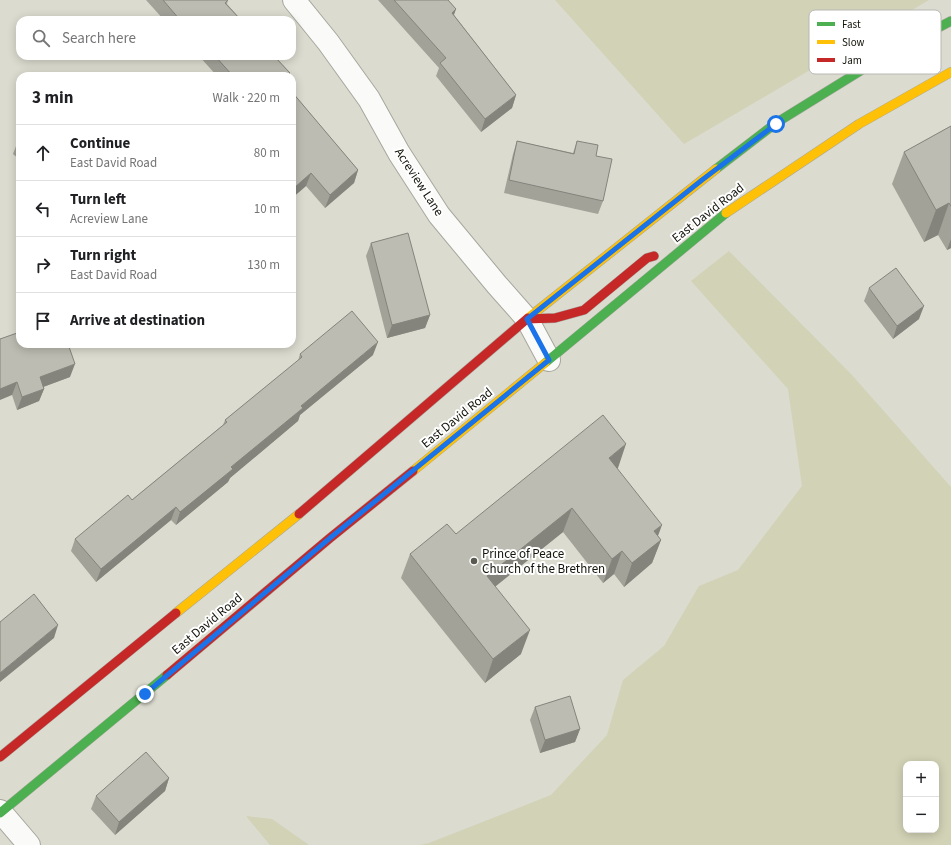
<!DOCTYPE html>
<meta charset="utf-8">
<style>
:root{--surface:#fff;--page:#f2f2f2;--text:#202124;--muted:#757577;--line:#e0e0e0}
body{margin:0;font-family:"Source Sans 3",sans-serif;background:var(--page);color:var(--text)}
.controls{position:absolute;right:12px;bottom:12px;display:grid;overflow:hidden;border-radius:8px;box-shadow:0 2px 10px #0003}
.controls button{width:36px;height:36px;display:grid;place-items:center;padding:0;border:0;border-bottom:1px solid var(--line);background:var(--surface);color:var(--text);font:20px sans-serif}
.stop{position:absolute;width:12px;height:12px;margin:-9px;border:3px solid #1a73e8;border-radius:50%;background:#fff}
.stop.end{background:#1a73e8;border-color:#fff;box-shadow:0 1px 4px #0008}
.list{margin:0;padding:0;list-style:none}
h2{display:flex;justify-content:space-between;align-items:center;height:52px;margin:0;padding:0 16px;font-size:17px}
h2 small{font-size:13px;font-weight:400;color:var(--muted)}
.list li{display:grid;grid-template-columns:26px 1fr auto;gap:12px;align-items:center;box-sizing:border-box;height:56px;padding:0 16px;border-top:1px solid var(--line)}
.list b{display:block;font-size:15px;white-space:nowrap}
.list p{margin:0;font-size:13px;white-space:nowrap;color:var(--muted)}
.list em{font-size:13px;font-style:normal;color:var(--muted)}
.icon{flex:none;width:22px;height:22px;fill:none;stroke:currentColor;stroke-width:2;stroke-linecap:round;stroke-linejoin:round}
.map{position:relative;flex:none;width:951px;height:845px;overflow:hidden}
.search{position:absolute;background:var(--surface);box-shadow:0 2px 10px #0003;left:16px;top:16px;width:280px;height:44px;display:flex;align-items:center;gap:10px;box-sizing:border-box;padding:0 14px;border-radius:12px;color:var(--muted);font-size:15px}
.panel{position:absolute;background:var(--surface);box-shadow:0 2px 10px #0003;left:16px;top:72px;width:280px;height:276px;border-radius:12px}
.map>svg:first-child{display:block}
.green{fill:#d2d2b6;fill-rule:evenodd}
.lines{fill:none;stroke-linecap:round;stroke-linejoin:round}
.street-casing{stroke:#a7a79e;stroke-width:24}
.fast-casing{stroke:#a7a79e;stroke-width:10}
.slow-casing{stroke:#a7a79e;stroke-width:10}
.jam-casing{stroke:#a7a79e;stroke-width:10}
.street{stroke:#fafaf8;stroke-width:22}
.fast{stroke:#4caf50;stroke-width:9}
.slow{stroke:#ffc107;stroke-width:9}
.jam{stroke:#c62828;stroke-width:9}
.wall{fill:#a2a299}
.shaded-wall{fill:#84847d}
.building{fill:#bcbcb2;stroke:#84847d}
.route{stroke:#1a73e8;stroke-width:5}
.poi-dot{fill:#5a5a50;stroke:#fff;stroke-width:1.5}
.labels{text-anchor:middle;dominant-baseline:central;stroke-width:4;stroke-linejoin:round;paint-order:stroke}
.street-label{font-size:13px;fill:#14140c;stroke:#fff}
.poi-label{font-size:13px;fill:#14140c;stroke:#fff;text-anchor:start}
.key{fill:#fff;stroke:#b8b8b6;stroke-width:1}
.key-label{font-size:11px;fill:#14140c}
</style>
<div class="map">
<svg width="951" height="845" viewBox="0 0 951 845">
<rect width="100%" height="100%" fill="#dbdbcf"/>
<path class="green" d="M555 0H929L684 144Z
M729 251 851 374 951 487V845H420L429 843 551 795 607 735 623 680 664 646 699 586 738 570 802 486 788 389 691 281ZM906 764H936V830H906Z
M246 816 272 819 309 845H270Z"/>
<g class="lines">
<g class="street-casing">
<path id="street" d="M294 0 328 42 369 99 399 153 439 215 497 285 527 319 549 360
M0 811 29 845"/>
</g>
<g class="fast-casing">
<path id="fast" d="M716 169 776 123 886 55 951 21
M545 363 726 213
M0 813 167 675"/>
</g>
<g class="slow-casing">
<path id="slow" d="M726 213 859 124 951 72
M528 318 716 169
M413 471 545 363
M176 613 299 514"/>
</g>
<g class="jam-casing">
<path id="jam" d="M527 319 555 318 584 310 647 258 654 256
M299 514 528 318
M167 675 330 538 413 471
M0 757 176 613"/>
</g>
<use href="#street" class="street"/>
<use href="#fast" class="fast"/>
<use href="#slow" class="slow"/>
<use href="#jam" class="jam"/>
</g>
<path class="wall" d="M146 0H228L227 4 241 20H164Z
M378 0H448L456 9 454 15 516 95 512 108 481 132 436 76 439 68Z
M199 56H274L290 73 289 76H217Z
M292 92 358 170 354 183 325 208 306 186 292 198Z
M951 126V248L947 250 938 235 924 242 892 184 904 152Z
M20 138V160L13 154 18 141Z
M517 141 573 153 577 141 596 156 603 201 598 214 504 193 513 154Z
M371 243 430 315 425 328 387 338 366 256Z
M869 288 919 319 893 339 864 301Z
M0 339 70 377 43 387 44 389 39 401 17 410 12 395Z
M300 354 373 355 300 415 298 421 230 478 228 482 176 525 171 520 96 582 71 551 75 539 132 500 223 425 225 420 298 361Z
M617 468 658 536 661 540 652 563 624 587 614 574 603 583 563 532 495 587 521 654 485 683 401 578 410 554 618 468Z
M535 707 580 729 575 742 540 753 530 720Z
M169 778 165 791 115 835 91 809 96 796Z"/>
<path class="shaded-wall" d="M456 9 451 22 452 13Z
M516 95 512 108 481 132 485 119Z
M358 170 354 183 325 208 330 195Z
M311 173 306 186 292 198V192L294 188Z
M949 203 938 235 924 242 936 210Z
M951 239V248L947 250Z
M924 306 919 319 893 339 897 326Z
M430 315 425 328 387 338 392 325Z
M378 342 373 355 300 415 298 421 230 478 228 482 176 525 180 512 301 406Z
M75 364 70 377 35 390 40 377Z
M17 382 12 395 0 400V389Z
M44 389 39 401 17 410 22 397Z
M626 444 618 468 600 482 609 458Z
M176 507 171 520 96 582 101 569Z
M572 508 563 532 478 600 487 576Z
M662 525 655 544 661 540 652 563 624 587 632 563 654 531Z
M622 551 614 574 603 583 612 559Z
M58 625 54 638 0 682V673Z
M530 630 521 654 485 683 493 659Z
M580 729 575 742 540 753 545 740Z
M169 778 165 791 115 835 119 822Z"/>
<path class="building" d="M163 0H228L225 3 241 20H180Z
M394 0H448L456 9 452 13 516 95 485 119 440 63 446 58Z
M215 56H274L290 73 287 76H233Z
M292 92 358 170 330 195 311 173 294 188 292 186Z
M951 126V206L949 203 936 210 904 152Z
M20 138V143L18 141Z
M517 141 574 154 577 141 598 145 596 156 612 159 603 201 509 180Z
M408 233 430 315 392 325 371 243Z
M896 268 924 306 897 326 869 288Z
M352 311 378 342 301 406 303 408 231 467 233 469 180 512 176 507 101 569 75 539 128 495 132 500 227 422 225 420 302 357 300 354Z
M20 332V344H68L75 364 40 377 44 389 22 397 17 382 0 389V339Z
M603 415 626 444 609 458 662 525 654 531 661 540 632 563 622 551 612 559 572 508 487 576 530 630 493 659 410 554 447 524 456 534Z
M34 594 58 625 0 673V622Z
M570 696 580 729 545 740 535 707Z
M146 752 169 778 119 822 96 796Z"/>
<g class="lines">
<path class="route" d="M145 694 330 538 549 360 527 319 702 180 776 124"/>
</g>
<circle class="poi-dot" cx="474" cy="561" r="4"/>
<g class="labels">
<g class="street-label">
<text transform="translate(419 182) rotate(57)">Acreview Lane</text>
<text transform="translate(708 213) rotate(-38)">East David Road</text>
<text transform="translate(457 418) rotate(-39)">East David Road</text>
<text transform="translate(207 624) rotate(-40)">East David Road</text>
</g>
<g class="poi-label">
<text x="482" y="554">Prince of Peace<tspan x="482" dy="15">Church of the Brethren</tspan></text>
</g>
</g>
<rect x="809" y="10" width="132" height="64" rx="6" class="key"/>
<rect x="817" y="22" width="18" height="4" fill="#4caf50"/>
<rect x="817" y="40" width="18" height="4" fill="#ffc107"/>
<rect x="817" y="58" width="18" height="4" fill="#c62828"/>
<g class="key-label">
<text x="842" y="28">Fast</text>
<text x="842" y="46">Slow</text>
<text x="842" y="64">Jam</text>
</g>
</svg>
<div class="controls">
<button>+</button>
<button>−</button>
</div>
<div class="stop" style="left:776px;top:124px"></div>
<div class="stop end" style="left:145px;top:694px"></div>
<div class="search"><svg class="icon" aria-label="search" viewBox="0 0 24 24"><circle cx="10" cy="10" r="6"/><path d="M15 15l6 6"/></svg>Search here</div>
<section class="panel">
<h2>3 min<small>Walk · 220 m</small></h2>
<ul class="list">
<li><svg class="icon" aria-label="ahead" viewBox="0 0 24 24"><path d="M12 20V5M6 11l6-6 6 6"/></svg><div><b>Continue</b><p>East David Road</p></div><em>80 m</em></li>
<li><svg class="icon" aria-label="left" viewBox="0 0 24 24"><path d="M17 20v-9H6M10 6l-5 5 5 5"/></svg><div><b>Turn left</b><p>Acreview Lane</p></div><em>10 m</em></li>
<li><svg class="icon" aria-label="right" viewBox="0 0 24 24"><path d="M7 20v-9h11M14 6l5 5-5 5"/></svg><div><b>Turn right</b><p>East David Road</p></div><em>130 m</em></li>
<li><svg class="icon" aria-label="arrive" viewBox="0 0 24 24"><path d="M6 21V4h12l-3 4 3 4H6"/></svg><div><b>Arrive at destination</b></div></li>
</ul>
</section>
</div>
